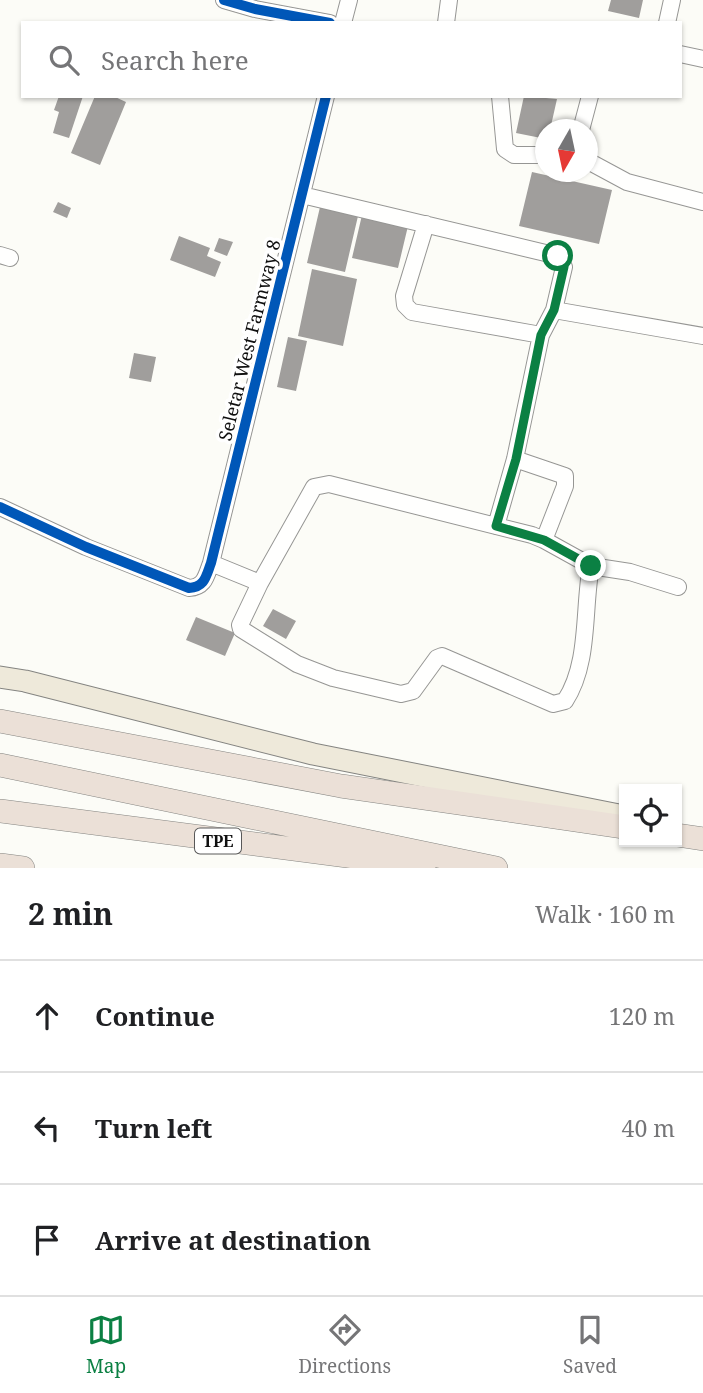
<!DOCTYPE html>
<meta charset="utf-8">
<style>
:root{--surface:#fff;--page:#f6f6f6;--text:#202124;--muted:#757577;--line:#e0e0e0;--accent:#0b8043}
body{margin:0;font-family:"Noto Serif",serif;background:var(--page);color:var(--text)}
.controls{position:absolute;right:21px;bottom:21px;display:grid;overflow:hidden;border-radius:0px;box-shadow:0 2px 5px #0004}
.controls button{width:63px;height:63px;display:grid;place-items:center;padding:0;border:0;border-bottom:2px solid var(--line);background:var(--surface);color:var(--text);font:35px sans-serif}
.compass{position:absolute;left:535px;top:119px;width:63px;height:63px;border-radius:50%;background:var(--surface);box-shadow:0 2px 5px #0004;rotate:189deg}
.stop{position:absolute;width:21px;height:21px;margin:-16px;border:5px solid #0b8043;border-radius:50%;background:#fff}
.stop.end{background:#0b8043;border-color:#fff;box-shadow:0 2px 7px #0008}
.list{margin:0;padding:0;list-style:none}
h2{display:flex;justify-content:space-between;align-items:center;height:91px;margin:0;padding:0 28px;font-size:30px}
h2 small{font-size:23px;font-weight:400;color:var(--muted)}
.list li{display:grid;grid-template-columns:46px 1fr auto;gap:21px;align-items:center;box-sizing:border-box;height:112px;padding:0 28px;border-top:2px solid var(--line)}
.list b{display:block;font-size:26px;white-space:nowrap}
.list em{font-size:23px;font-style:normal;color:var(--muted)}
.icon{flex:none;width:38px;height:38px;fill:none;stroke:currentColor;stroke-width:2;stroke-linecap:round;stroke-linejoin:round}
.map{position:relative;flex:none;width:703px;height:868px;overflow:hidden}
.search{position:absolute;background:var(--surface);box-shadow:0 2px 5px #0004;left:21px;right:21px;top:21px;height:77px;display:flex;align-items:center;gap:18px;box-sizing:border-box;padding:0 24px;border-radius:0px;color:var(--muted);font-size:26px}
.sheet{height:427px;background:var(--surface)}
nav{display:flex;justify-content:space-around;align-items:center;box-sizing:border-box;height:98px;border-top:2px solid var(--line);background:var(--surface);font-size:19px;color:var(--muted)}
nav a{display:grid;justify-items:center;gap:4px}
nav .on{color:var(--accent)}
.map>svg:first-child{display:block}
.building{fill:#a09e9c}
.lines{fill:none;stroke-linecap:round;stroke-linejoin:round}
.minor-casing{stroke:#969694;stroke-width:18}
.major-casing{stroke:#848481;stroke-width:23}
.highway-casing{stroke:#848481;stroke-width:24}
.minor{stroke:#fffffe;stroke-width:16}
.major{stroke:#eee9da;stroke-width:21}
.highway{stroke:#ebe0d7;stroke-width:23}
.cycleway-casing{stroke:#fff;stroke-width:15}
.cycleway{stroke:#0057b8;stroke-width:10}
.route{stroke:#0b8043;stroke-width:9}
.labels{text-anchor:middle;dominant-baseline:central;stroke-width:7;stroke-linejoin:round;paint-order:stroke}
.shield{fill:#fff;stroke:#585858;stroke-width:2}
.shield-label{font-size:16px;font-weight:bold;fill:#101010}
.street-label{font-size:18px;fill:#101010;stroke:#fff}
</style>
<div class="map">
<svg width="703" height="868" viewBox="0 0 703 868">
<rect width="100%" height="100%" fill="#fcfcf7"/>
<path class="building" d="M611 0H643L639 18 608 11Z
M59 96H83L69 138 53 133 59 112 54 110Z
M95 96H113L126 102 100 165 71 153Z
M524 96 557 99 550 130H546V139L516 133Z
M532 172 612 190 599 244 519 226Z
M58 202 71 208 67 218 53 212Z
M320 207 358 216 345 272 307 263Z
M362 215 408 226 398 268 352 258Z
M179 236 210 248 207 256 221 262 215 277 170 260Z
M219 238 233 242 227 256 214 251Z
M312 269 357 279 343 346 298 336Z
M288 337 307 341 296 391 277 387Z
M134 353 156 357 151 382 129 378Z
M273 609 296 621 286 639 263 626Z
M196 617 235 633 225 656 186 640Z"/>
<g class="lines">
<g class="minor-casing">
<path id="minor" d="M224 0 255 9 330 23
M343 23 349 0
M446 23 449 0
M667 23 672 0
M680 54 703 59
M500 96 505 149 514 155H546
M581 130 590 96
M588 161 627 182 703 202
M302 195 558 256 564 267 554 310 541 335 515 459 496 526
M426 224 404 296 405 305 412 312 541 335
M0 255 10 258
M554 310 703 336
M515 459 565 476V486L544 540
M0 507 86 547 189 588C205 587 206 576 211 563L326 96
M211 563 260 583
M591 566C583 609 590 663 565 701L553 704 442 656 437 658 413 691 401 694 333 678 297 664 241 629 240 625 260 583 314 487 329 484 532 535 544 540 591 566 630 572 678 587"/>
</g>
<g class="major-casing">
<path id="major" d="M0 677 25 681 313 754 624 816"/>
</g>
<g class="highway-casing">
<path id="highway" d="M0 721 341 786 624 827
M0 765 496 868
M0 811 424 866
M677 835 703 839
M0 865 23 868"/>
</g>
<use href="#minor" class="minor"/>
<use href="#major" class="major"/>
<use href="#highway" class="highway"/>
<g class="cycleway-casing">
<path id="cycleway" d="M224 0 255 9 330 23
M0 507 86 547 189 588C205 587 206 576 211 563L326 96"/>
</g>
<use href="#cycleway" class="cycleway"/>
</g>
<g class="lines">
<path class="route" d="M558 256 564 267 554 310 541 335 516 459 496 526 544 540 591 566"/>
</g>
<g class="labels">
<rect class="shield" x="195" y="828.5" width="46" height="25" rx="5"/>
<g class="shield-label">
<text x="218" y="841">TPE</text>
</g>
<g class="street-label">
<text transform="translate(249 340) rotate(-76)">Seletar West Farmway 8</text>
</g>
</g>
</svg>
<div class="controls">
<button><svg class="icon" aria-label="locate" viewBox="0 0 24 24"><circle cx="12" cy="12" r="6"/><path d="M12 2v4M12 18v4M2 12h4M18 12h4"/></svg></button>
</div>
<svg class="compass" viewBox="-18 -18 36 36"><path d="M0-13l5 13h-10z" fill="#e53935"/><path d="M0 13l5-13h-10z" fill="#757577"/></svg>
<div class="stop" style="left:558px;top:256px"></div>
<div class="stop end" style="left:591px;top:566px"></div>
<div class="search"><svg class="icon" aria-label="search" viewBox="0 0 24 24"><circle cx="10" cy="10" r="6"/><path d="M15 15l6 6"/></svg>Search here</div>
</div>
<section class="sheet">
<h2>2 min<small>Walk · 160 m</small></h2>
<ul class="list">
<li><svg class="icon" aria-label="ahead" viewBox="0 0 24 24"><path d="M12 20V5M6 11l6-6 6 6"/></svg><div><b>Continue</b></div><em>120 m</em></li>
<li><svg class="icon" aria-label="left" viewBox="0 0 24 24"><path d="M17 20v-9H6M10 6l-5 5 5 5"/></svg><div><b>Turn left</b></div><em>40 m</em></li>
<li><svg class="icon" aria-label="arrive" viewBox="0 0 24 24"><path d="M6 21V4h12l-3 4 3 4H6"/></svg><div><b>Arrive at destination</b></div></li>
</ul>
</section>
<nav>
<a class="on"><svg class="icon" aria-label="map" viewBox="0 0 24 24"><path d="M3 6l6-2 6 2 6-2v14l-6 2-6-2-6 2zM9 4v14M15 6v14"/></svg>Map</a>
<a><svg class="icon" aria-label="directions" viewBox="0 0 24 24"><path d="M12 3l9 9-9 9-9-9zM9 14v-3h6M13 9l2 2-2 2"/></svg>Directions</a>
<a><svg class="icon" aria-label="saved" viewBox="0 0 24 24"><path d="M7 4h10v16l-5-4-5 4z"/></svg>Saved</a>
</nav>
